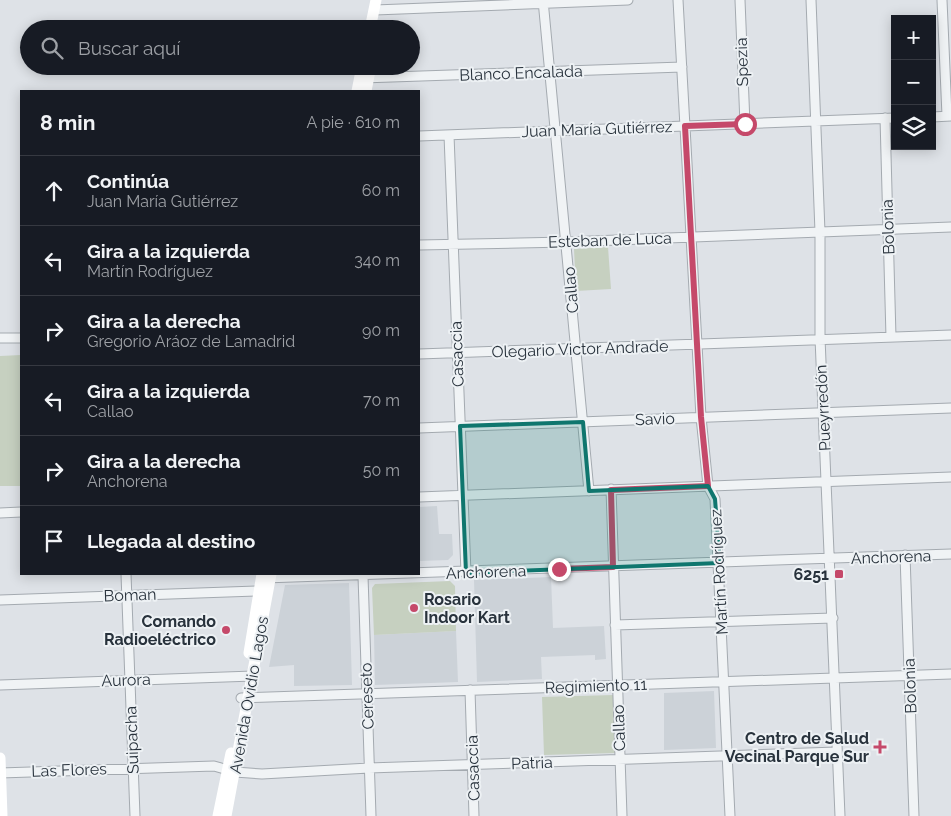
<!DOCTYPE html>
<html lang="es">
<meta charset="utf-8">
<style>
:root{--surface:#171b24;--page:#242831;--text:#f1f3f6;--muted:#9ea1a6;--line:#363941}
body{margin:0;font-family:Raleway,sans-serif;background:var(--page);color:var(--text)}
.controls{position:absolute;right:15px;top:15px;display:grid;overflow:hidden;border-radius:0px;box-shadow:0 2px 12px #0003}
.controls button{width:45px;height:45px;display:grid;place-items:center;padding:0;border:0;border-bottom:1px solid var(--line);background:var(--surface);color:var(--text);font:25px sans-serif}
.stop{position:absolute;width:15px;height:15px;margin:-11px;border:4px solid #c5496a;border-radius:50%;background:#fff}
.stop.end{background:#c5496a;border-color:#fff;box-shadow:0 1px 5px #0008}
.list{margin:0;padding:0;list-style:none}
h2{display:flex;justify-content:space-between;align-items:center;height:65px;margin:0;padding:0 20px;font-size:21px}
h2 small{font-size:16px;font-weight:400;color:var(--muted)}
.list li{display:grid;grid-template-columns:32px 1fr auto;gap:15px;align-items:center;box-sizing:border-box;height:70px;padding:0 20px;border-top:1px solid var(--line)}
.list b{display:block;font-size:19px;white-space:nowrap}
.list p{margin:0;font-size:16px;white-space:nowrap;color:var(--muted)}
.list em{font-size:16px;font-style:normal;color:var(--muted)}
.icon{flex:none;width:28px;height:28px;fill:none;stroke:currentColor;stroke-width:2;stroke-linecap:round;stroke-linejoin:round}
.map{position:relative;flex:none;width:951px;height:816px;overflow:hidden}
.search{position:absolute;background:var(--surface);box-shadow:0 2px 12px #0003;left:20px;top:20px;width:400px;height:55px;display:flex;align-items:center;gap:12px;box-sizing:border-box;padding:0 18px;border-radius:28px;color:var(--muted);font-size:19px}
.panel{position:absolute;background:var(--surface);box-shadow:0 2px 12px #0003;left:20px;top:90px;width:400px;height:485px;border-radius:0px}
.map>svg:first-child{display:block}
.built{fill:#ccd2d8}
.green{fill:#c6d0c0}
.lines{fill:none;stroke-linecap:round;stroke-linejoin:round}
.street-casing{stroke:#a4aab0;stroke-width:11}
.street{stroke:#f0f3f5;stroke-width:9}
.secondary{stroke:#fff;stroke-width:11}
.route{stroke:#c5496a;stroke-width:6}
.marked{fill:#0f766e;fill-opacity:0.2;stroke:#0f766e;stroke-width:4;stroke-linejoin:round}
.poi-dot{fill:#c5496a;stroke:#edf1f4;stroke-width:2}
.labels{text-anchor:middle;dominant-baseline:central;stroke-width:4;stroke-linejoin:round;paint-order:stroke}
.street-label{font-size:16px;fill:#28323c;stroke:#edf1f4}
.poi-label{font-size:16px;font-weight:bold;fill:#28323c;stroke:#edf1f4;text-anchor:end}
</style>
<div class="map">
<svg width="951" height="816" viewBox="0 0 951 816">
<rect width="100%" height="100%" fill="#dee2e7"/>
<path class="built" d="M437 506 439 534H452L453 555 448 560 419 561V507Z
M551 577 553 628 604 626 606 659 595 660V655L541 657 542 679 477 682 474 580Z
M349 583 352 685 294 686V665L269 667 285 585Z
M456 631 458 682 375 685 374 635Z
M714 691 716 748 664 750V693Z"/>
<path class="green" d="M608 247 611 289 576 291 574 249Z
M21 355V486H0V356Z
M450 581 455 586 456 631 374 635 372 588 375 584Z
M614 695 616 753 544 755 542 697Z"/>
<g class="lines">
<g class="street-casing">
<path id="street" d="M543 0 589 491
M678 0 701 417 708 486 715 499 730 816
M740 0 745 124
M811 0 820 232V338L840 816
M942 0 947 116
M375 10 628 0
M362 78 682 67
M932 117 951 116
M885 118 891 337
M449 135 466 573
M419 136 895 118
M419 245 566 242 951 227
M0 338H21
M419 354 951 335
M419 428 951 408
M611 489 622 816
M419 497 951 477
M0 513 21 512
M905 555 914 816
M126 574 135 816
M363 576 371 816
M264 578 951 554
M0 600 259 591
M615 625 833 618
M0 685 253 676
M470 690 474 816
M241 698 951 674
M0 773 214 766 235 772 262 774 369 768 837 752"/>
</g>
<use href="#street" class="street"/>
<path class="secondary" d="M370 29 376 0
M357 91 362 66
M366 91 371 66
M249 653 262 574
M0 758 2 816
M218 816 231 753
M226 816 271 574"/>
</g>
<g class="lines">
<path class="route" d="M559 569 613 567 611 490 708 486 701 417 685 126 745 124"/>
</g>
<path class="marked" d="M583 422 589 491 708 486 715 499 720 563 466 573 460 426Z"/>
<g class="poi-dot">
<rect x="834" y="569" width="10" height="10" rx="2.5"/>
<circle cx="414" cy="608" r="5"/>
<circle cx="226" cy="630" r="5"/>
<path d="M877.5 739.5h5v5h5v5h-5v5h-5v-5h-5v-5h5z"/>
</g>
<g class="labels">
<g class="street-label">
<text transform="translate(742 62) rotate(-92)">Spezia</text>
<text transform="translate(521 73) rotate(-2)">Blanco Encalada</text>
<text transform="translate(597 129) rotate(-2)">Juan María Gutiérrez</text>
<text transform="translate(888 227) rotate(-92)">Bolonia</text>
<text transform="translate(610 240) rotate(-2)">Esteban de Luca</text>
<text transform="translate(571 290) rotate(-95)">Callao</text>
<text transform="translate(580 349) rotate(-2)">Olegario Victor Andrade</text>
<text transform="translate(457 354) rotate(-92)">Casaccia</text>
<text transform="translate(823 408) rotate(-93)">Pueyrredón</text>
<text transform="translate(655 419) rotate(-2)">Savio</text>
<text transform="translate(891 557) rotate(-2)">Anchorena</text>
<text transform="translate(486 572) rotate(-2)">Anchorena</text>
<text transform="translate(719 572) rotate(-93)">Martín Rodríguez</text>
<text transform="translate(130 595) rotate(-2)">Boman</text>
<text transform="translate(126 680) rotate(-2)">Aurora</text>
<text transform="translate(596 686) rotate(-2)">Regimiento 11</text>
<text transform="translate(910 686) rotate(-92)">Bolonia</text>
<text transform="translate(249 695) rotate(-80)">Avenida Ovidio Lagos</text>
<text transform="translate(367 696) rotate(-92)">Cereseto</text>
<text transform="translate(619 728) rotate(-92)">Callao</text>
<text transform="translate(132 740) rotate(-92)">Suipacha</text>
<text transform="translate(532 763) rotate(-2)">Patria</text>
<text transform="translate(473 768) rotate(-92)">Casaccia</text>
<text transform="translate(69 770) rotate(-2)">Las Flores</text>
</g>
<g class="poi-label">
<text x="829" y="574">6251</text>
<text x="424" y="599" text-anchor="start">Rosario<tspan x="424" dy="18">Indoor Kart</tspan></text>
<text x="216" y="621">Comando<tspan x="216" dy="18">Radioeléctrico</tspan></text>
<text x="869" y="738">Centro de Salud<tspan x="869" dy="18">Vecinal Parque Sur</tspan></text>
</g>
</g>
</svg>
<div class="controls">
<button>+</button>
<button>−</button>
<button><svg class="icon" aria-label="layers" viewBox="0 0 24 24"><path d="M12 4l9 5-9 5-9-5zM3 14l9 5 9-5"/></svg></button>
</div>
<div class="stop" style="left:745px;top:124px"></div>
<div class="stop end" style="left:559px;top:569px"></div>
<div class="search"><svg class="icon" aria-label="search" viewBox="0 0 24 24"><circle cx="10" cy="10" r="6"/><path d="M15 15l6 6"/></svg>Buscar aquí</div>
<section class="panel">
<h2>8 min<small>A pie · 610 m</small></h2>
<ul class="list">
<li><svg class="icon" aria-label="ahead" viewBox="0 0 24 24"><path d="M12 20V5M6 11l6-6 6 6"/></svg><div><b>Continúa</b><p>Juan María Gutiérrez</p></div><em>60 m</em></li>
<li><svg class="icon" aria-label="left" viewBox="0 0 24 24"><path d="M17 20v-9H6M10 6l-5 5 5 5"/></svg><div><b>Gira a la izquierda</b><p>Martín Rodríguez</p></div><em>340 m</em></li>
<li><svg class="icon" aria-label="right" viewBox="0 0 24 24"><path d="M7 20v-9h11M14 6l5 5-5 5"/></svg><div><b>Gira a la derecha</b><p>Gregorio Aráoz de Lamadrid</p></div><em>90 m</em></li>
<li><svg class="icon" aria-label="left" viewBox="0 0 24 24"><path d="M17 20v-9H6M10 6l-5 5 5 5"/></svg><div><b>Gira a la izquierda</b><p>Callao</p></div><em>70 m</em></li>
<li><svg class="icon" aria-label="right" viewBox="0 0 24 24"><path d="M7 20v-9h11M14 6l5 5-5 5"/></svg><div><b>Gira a la derecha</b><p>Anchorena</p></div><em>50 m</em></li>
<li><svg class="icon" aria-label="arrive" viewBox="0 0 24 24"><path d="M6 21V4h12l-3 4 3 4H6"/></svg><div><b>Llegada al destino</b></div></li>
</ul>
</section>
</div>
